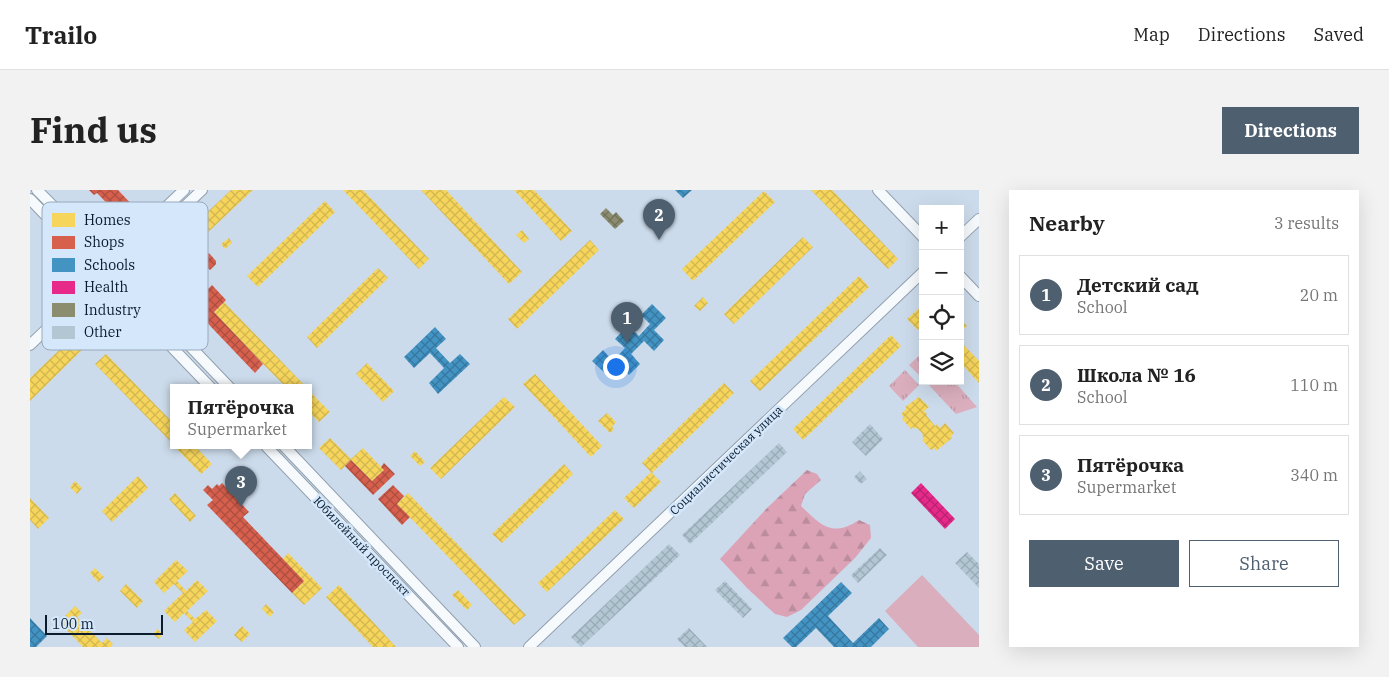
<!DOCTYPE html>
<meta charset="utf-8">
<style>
:root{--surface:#fff;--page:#f2f2f2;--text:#222;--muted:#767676;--line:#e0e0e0;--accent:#4e5f70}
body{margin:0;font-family:"IBM Plex Serif",serif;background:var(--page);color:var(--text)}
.controls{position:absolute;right:15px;top:15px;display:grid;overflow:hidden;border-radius:0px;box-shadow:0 5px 20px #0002}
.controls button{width:45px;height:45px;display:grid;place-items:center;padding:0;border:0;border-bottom:1px solid var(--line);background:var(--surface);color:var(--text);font:25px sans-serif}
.scale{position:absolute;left:15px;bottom:12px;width:118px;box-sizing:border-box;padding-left:5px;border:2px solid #0a1c2d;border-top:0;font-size:14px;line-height:18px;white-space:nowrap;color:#0a1c2d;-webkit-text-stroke:4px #d4e7fb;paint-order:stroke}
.you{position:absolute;left:585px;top:176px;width:18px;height:18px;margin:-12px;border:4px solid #fff;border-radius:50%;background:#1a73e8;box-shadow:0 0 0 8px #1a73e833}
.badge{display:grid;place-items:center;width:32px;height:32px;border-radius:50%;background:var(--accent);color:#fff;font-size:16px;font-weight:700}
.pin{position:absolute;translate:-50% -41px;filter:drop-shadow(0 1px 2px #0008)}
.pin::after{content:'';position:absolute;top:26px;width:18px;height:15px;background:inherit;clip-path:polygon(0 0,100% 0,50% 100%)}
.popup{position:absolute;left:140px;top:194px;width:142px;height:65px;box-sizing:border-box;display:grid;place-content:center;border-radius:0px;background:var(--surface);filter:drop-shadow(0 1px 4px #0005);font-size:16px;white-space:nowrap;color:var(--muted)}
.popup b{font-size:19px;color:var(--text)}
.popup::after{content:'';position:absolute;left:50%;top:100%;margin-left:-10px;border:10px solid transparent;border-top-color:var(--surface)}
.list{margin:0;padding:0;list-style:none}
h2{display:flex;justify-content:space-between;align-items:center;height:65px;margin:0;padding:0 20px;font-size:21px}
h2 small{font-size:16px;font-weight:400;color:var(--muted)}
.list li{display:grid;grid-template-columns:32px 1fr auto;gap:15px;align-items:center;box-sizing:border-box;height:80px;margin:0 10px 10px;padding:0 10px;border:1px solid var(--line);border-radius:0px}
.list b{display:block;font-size:19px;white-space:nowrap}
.list p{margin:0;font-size:16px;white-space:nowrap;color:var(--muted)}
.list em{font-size:16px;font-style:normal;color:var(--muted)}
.actions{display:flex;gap:10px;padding:15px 20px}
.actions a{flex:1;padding:11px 0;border:1px solid var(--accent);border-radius:0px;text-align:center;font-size:18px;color:var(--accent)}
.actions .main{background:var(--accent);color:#fff}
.icon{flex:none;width:28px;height:28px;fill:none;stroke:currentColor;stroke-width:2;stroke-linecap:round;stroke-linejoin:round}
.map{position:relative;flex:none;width:949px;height:457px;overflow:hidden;border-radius:0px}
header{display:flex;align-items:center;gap:30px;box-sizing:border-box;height:70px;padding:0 25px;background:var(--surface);border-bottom:1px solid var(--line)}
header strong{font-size:24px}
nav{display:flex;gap:28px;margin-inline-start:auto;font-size:18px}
.intro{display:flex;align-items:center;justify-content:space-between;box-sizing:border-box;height:120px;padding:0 30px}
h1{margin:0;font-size:35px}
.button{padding:12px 22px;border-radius:0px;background:var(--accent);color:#fff;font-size:18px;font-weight:700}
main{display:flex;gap:30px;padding:0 30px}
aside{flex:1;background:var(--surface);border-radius:0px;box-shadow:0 5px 20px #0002}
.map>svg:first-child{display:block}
.grass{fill:url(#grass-tufts)}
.forest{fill:url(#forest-firs)}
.pitch{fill:#daaebd}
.homes{fill:url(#homes-cross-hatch)}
.shops{fill:url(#shops-cross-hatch)}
.schools{fill:url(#schools-cross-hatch)}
.health{fill:url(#health-cross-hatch)}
.industry{fill:url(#industry-cross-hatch)}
.building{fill:url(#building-cross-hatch)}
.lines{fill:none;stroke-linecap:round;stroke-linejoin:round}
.secondary-casing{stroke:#909fae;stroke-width:12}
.secondary{stroke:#f7fafc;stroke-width:10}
.labels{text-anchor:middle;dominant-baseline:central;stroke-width:5;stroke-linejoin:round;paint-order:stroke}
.street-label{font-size:12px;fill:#0a1c2d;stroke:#d4e7fb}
.key{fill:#d4e7fb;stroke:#97aabd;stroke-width:1}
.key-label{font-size:14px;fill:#0a1c2d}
</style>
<header>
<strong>Trailo</strong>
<nav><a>Map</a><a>Directions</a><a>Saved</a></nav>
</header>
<div class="intro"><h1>Find us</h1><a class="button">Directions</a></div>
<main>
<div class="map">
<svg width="949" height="457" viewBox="0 0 949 457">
<defs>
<pattern id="grass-tufts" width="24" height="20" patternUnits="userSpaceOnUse" patternTransform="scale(1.25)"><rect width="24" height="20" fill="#daaebd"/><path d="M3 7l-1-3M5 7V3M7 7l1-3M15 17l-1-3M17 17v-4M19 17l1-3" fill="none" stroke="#ba95a3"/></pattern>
<pattern id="forest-firs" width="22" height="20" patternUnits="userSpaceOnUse" patternTransform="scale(1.25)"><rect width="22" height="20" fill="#dca3b6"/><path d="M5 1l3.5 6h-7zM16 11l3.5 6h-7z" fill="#bb8c9d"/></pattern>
<pattern id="homes-cross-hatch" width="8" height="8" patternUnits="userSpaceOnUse" patternTransform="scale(1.25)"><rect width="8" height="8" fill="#f6d55c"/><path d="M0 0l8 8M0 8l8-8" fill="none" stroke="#d2b650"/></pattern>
<pattern id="shops-cross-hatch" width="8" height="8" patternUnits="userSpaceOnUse" patternTransform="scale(1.25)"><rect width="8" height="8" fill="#d6604d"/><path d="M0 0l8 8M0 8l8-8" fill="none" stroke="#ac4e40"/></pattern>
<pattern id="schools-cross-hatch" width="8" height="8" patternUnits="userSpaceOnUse" patternTransform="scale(1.25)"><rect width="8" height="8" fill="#4393c3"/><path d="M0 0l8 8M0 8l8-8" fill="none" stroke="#36779f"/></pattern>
<pattern id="health-cross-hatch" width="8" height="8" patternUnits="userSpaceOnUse" patternTransform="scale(1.25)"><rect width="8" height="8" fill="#e7298a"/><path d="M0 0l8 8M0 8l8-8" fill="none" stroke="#b92271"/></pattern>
<pattern id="industry-cross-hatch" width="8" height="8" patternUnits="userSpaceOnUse" patternTransform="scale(1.25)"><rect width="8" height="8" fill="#8c8c6e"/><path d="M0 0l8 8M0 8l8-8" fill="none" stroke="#71725b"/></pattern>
<pattern id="building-cross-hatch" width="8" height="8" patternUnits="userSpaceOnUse" patternTransform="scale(1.25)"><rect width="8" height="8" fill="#b2c6d3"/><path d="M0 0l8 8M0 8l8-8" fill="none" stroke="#98aab5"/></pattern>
</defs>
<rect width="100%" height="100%" fill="#ccdbeb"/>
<path class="grass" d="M893 162V189L879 175Z
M875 180 889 195 873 211 859 196Z
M895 191H924L947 217 926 224Z"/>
<path class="forest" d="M777 280 787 284 791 290 775 304 771 316C791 335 802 348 829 330L840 335 841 348 825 368 771 420 757 427 745 424 717 398 690 369 737 318Z"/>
<path class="pitch" d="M892 385 949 445V457H888L855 421Z"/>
<path class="homes" d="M201 0H223L177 43 167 32Z
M313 0H333L399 69 389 79Z
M391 0H416L492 82 479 94Z
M484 0H504L542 41 531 51Z
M781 0H802L868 69 858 79Z
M734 1 745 12 663 91 652 79Z
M295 11 305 22 228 97 217 86Z
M492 40 499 49 494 53 486 45Z
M773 47 783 57 704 134 694 124Z
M199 48 202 53 195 59 191 54Z
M560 50 569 60 487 139 478 129Z
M158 61 169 74 166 77 172 84 159 96 149 86 137 98 127 87 131 84 123 76 136 65 146 76 148 74 146 72Z
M348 78 358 88 287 158 277 147Z
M829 86 839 97 730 201 720 191Z
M673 107 678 113 670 121 664 116Z
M194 112 277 198H257L233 174 184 122Z
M893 115V135L888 140 877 129Z
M930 129 937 136 930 142Z
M45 145 56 156 0 211V188Z
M861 145 871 156 773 250 763 239Z
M930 151 949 171V193L930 172Z
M76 164 144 234V255L65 174Z
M337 173 364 201 353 212 326 184Z
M505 184 572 256 561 267 493 194Z
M694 193 704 203 622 283 612 273Z
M278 200 300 222 289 232 278 221Z
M474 207 485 217 411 289 400 278Z
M889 207 899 217 894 221 897 224 896 225 905 236 907 234 910 238 915 233 924 243 921 246 922 248 906 261 904 258 901 260 892 250 894 248 892 245 893 244 887 238 885 239 883 237 881 239 872 229 874 227 871 224 876 219 875 217Z
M577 223 586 232 582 237 584 239 580 243 568 231Z
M300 248 321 269 333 258 354 280 342 291 321 270 311 280 289 258Z
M144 256H165L182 274 171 284Z
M385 261 395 272 390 276 380 266Z
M534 274 543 284 472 353 462 344Z
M621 282 631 292 604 318 594 308Z
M108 286 118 298 82 332 72 321Z
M45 291 52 298 47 304 40 297Z
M145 303 166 326 160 332 139 309Z
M378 303 496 425 484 435 367 314Z
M0 308 19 328 8 339 0 330Z
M585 320 594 329 517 402 508 393Z
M258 363 292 398 274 415 262 403 274 391 253 369Z
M146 370 158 381 147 391 156 401 167 390 178 401 157 421 165 429 176 420 187 431 165 452 154 440 163 432 154 423 145 432 134 421 153 403 144 394 134 403 124 392Z
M65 378 74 387 68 392 60 383Z
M96 394 113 411 107 418 90 401Z
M309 395 366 457H343L296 407Z
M428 400 442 415 437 420 422 405Z
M236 414 244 422 240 427 232 419Z
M45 416 52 423 47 427 72 453 77 448 83 454 81 457H53L29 432Z
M212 436 220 444 212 452 204 445Z
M127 439 133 444 129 449 123 444Z"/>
<path class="shops" d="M59 0H88L108 21 96 33 67 3 64 5Z
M155 45 160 46 166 53 165 55 176 66 179 63 186 71V74L180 80 178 78 172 84 166 77 169 74 158 61 146 72 148 74 146 76 136 65 143 58 141 56Z
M131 54 135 57 127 65 123 61Z
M125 71 127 73 123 76 131 84 125 89 117 79Z
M149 86 159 96 162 93 164 95 149 110 137 98Z
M182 95 196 110 184 122 233 174 225 183 165 120 159 125 150 116 161 105 166 111Z
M321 270 342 291 354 280 351 277 354 273 365 284 343 305 315 276Z
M192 293 219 322 213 327 274 391 262 403 177 315 183 310 173 300 178 295 182 299 187 294 189 296Z
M363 295 374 306 367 314 380 327 372 335 348 309Z"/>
<path class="schools" d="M645 0H662L653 8Z
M622 114 636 128 624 140 634 150 624 161 614 151 601 164 610 174 599 185 590 175 579 187 562 171 573 160 583 171 595 158 585 149 598 135 609 146 620 134 611 125Z
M405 137 416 149 406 158 420 173 430 164 440 174 408 204 399 193 414 178 400 163 384 178 374 167Z
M811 392 822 403 798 426 823 453 849 428 859 439 841 457H804L786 438 766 457H762L753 448Z
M0 428 17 446 6 457H0Z"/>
<path class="health" d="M891 293 925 329 915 339 881 303Z"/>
<path class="industry" d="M576 18 583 25 586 22 594 31 585 39 570 24Z"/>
<path class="building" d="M840 234 853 249 836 266 822 252Z
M749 253 757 262 660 354 652 345Z
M830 281 837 289 831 294 824 287Z
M639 354 650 365 551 457 541 447Z
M850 358 857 365 828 393 821 385Z
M937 362 949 374V398L925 373Z
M695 391 722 419 713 428 685 400Z
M659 438 677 457H655L647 449Z"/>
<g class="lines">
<g class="secondary-casing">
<path id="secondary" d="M7 0 95 88 200 198
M848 0 893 47
M0 9 181 198
M930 47 949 29
M76 77 78 72 154 0
M930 86 949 106
M0 155 73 85 88 80 172 0
M236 256 428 457
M254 256 445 457
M499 457 893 82"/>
</g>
<use href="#secondary" class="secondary"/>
</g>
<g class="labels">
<g class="street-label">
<text transform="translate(696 270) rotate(-44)">Социалистическая улица</text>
<text transform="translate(332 356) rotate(46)">Юбилейный проспект</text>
</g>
</g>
<rect x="12" y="12" width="166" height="148" rx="8" class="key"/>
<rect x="22" y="23" width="23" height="14" fill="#f6d55c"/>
<rect x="22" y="46" width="23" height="13" fill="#d6604d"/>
<rect x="22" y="68" width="23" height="14" fill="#4393c3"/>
<rect x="22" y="91" width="23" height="13" fill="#e7298a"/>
<rect x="22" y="113" width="23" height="14" fill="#8c8c6e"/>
<rect x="22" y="136" width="23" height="13" fill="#b2c6d3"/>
<g class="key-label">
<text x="54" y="35">Homes</text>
<text x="54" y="57">Shops</text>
<text x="54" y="80">Schools</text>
<text x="54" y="102">Health</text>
<text x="54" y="125">Industry</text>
<text x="54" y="147">Other</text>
</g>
</svg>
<div class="controls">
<button>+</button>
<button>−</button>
<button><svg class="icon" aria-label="locate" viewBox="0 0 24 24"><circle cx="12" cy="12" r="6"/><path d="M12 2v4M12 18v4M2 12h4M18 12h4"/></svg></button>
<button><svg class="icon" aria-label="layers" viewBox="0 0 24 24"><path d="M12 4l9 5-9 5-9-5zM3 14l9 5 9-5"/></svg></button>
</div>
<div class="scale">100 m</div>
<div class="you"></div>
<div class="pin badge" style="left:597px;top:153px">1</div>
<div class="pin badge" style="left:629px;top:50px">2</div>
<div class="pin badge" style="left:211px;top:317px">3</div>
<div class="popup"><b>Пятёрочка</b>Supermarket</div>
</div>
<aside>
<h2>Nearby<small>3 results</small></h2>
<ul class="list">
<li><span class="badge">1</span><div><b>Детский сад</b><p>School</p></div><em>20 m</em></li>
<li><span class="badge">2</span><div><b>Школа № 16</b><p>School</p></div><em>110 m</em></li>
<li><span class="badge">3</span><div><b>Пятёрочка</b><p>Supermarket</p></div><em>340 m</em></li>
</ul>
<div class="actions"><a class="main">Save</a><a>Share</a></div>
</aside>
</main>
